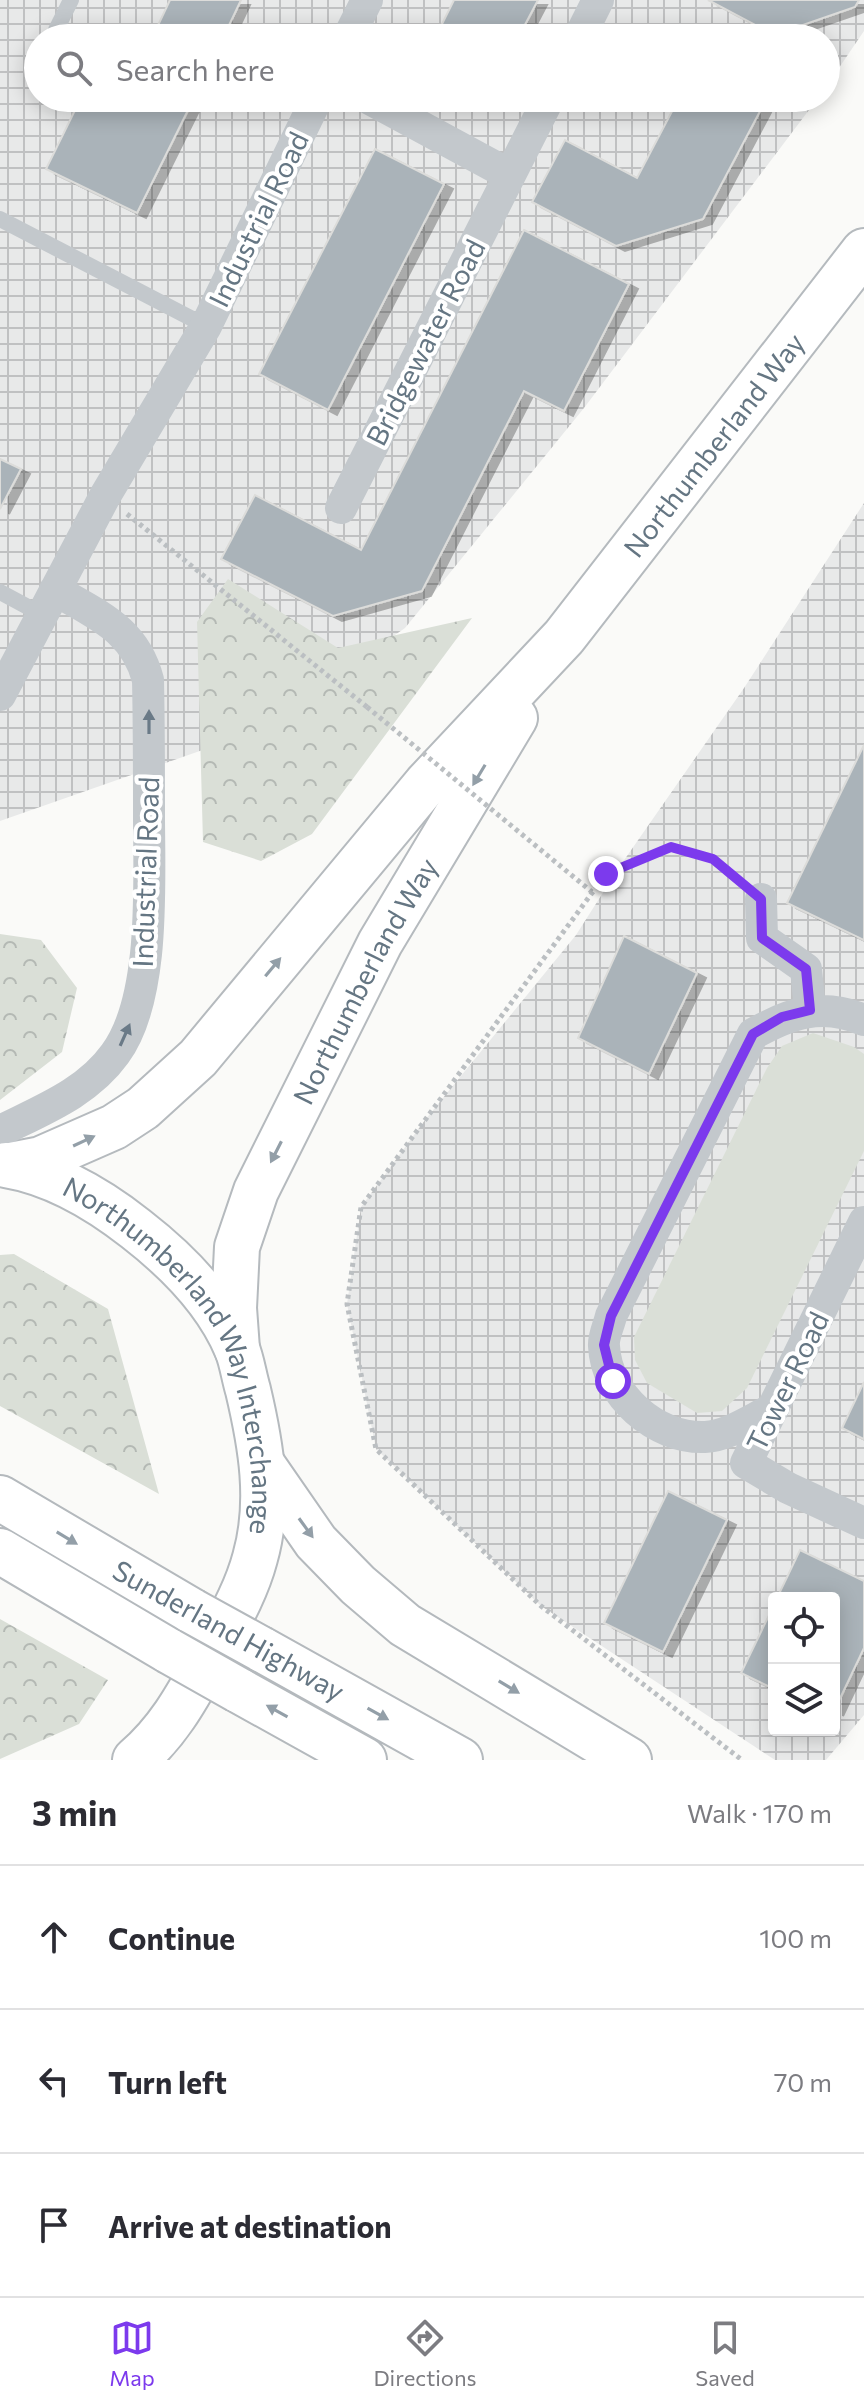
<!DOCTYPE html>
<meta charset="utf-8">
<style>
:root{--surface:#fff;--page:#f2f2f3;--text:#2b2b33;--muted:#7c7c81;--line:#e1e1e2;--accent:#7c3aed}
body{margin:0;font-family:Commissioner,sans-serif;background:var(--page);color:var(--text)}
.controls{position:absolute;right:24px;bottom:24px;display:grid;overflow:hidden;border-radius:8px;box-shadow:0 4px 20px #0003}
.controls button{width:72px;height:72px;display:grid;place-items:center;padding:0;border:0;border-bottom:2px solid var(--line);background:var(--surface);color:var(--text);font:40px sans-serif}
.stop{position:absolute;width:24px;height:24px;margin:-18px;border:6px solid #7c3aed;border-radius:50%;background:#fff}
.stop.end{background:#7c3aed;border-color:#fff;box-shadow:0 2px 8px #0008}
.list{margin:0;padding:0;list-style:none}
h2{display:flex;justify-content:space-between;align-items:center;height:104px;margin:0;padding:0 32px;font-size:34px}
h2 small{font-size:26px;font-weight:400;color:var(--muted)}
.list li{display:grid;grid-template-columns:52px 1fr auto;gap:24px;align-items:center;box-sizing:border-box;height:144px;padding:0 32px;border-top:2px solid var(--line)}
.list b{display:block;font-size:30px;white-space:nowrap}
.list em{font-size:26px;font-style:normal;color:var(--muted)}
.icon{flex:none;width:44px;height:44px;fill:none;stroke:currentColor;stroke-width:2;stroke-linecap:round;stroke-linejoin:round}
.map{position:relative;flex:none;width:864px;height:1760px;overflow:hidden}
.search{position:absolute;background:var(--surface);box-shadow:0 4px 20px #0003;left:24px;right:24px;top:24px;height:88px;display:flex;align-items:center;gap:20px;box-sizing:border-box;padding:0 28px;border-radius:44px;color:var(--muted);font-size:30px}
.sheet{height:536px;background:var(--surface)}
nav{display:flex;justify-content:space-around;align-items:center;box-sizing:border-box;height:112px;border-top:2px solid var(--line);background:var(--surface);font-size:22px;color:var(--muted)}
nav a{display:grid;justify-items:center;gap:4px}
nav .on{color:var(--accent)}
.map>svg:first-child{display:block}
.industrial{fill:url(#industrial-grid);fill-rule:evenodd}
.green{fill:#dadfd7}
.forest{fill:url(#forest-crowns)}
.building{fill:#aab3b9;stroke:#dcdcda;stroke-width:2;filter:url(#shadow)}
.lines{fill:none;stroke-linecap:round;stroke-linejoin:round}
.primary-casing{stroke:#b5babe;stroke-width:48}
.highway-casing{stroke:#b4b9bd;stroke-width:48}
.path{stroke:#bbbfc2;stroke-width:5;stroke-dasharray:4 4;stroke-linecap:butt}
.lane{stroke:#c3c8cc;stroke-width:16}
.street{stroke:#c3c8cc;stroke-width:32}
.primary{stroke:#fff;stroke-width:44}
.highway{stroke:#fff;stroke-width:44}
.highway-bridge-casing{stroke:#b4b9bd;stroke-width:48;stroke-linecap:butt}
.path-bridge{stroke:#bbbfc2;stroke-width:5;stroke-dasharray:4 4;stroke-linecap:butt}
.highway-bridge{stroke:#fff;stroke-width:44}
.oneway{fill:#6a7a87}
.oneway2{fill:#939fa8}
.route{stroke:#7c3aed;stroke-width:10}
.labels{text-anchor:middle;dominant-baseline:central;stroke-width:8;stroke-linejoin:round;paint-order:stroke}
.street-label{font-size:28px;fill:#657683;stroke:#fff}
</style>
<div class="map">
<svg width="864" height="1760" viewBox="0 0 864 1760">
<defs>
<pattern id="industrial-grid" width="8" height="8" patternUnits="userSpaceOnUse" patternTransform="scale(2)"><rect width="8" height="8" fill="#e8e9e9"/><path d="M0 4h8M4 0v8" fill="none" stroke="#c0c1c2"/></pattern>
<pattern id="forest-crowns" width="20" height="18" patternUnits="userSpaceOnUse" patternTransform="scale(2)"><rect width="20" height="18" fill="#dadfd7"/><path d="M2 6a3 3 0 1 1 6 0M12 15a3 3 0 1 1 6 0" fill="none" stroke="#b4b9b4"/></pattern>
<filter id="shadow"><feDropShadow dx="9" dy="5" stdDeviation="0" flood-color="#0004"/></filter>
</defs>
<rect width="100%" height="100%" fill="#fafaf8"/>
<path class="industrial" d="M0 0H864V31L826 87V38H38V98H818L584 408 405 628 257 731 0 821Z
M864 503V1715L826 1760H775L541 1606 376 1449 347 1304 361 1207 425 1120 576 935 620 866 744 688ZM774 1598H834V1730H774Z"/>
<path class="green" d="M813 1033 854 1047 864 1054V1151L747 1388 722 1411 697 1413 647 1383 635 1360 634 1337 767 1068 782 1046Z"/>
<path class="forest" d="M228 579 338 648 472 618 312 834 261 861 203 842 197 622Z
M0 934 41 940 77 988 62 1052 0 1100Z
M14 1254 108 1309 159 1494 0 1406V1255Z
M0 1619 108 1680 79 1724 0 1759Z"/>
<path class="building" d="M170 0H241L223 38H152Z
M454 0H538L518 38H435Z
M708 0H859L855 7 774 35Z
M81 98H194L137 213 46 169Z
M679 98H767L703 219 616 246 532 202 565 140 637 178Z
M375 149 444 184 328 410 259 374Z
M524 230 629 284 564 411 524 391 422 591 333 616 221 559 255 495 361 550Z
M0 459 21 469 0 509Z
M864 745V940L787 903Z
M624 936 697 973 649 1074 578 1038Z
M864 1382V1439L842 1428Z
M668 1491 727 1520 663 1652 604 1623Z
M800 1550 864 1581V1648L834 1711V1598H777Z
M774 1605V1689L741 1673Z"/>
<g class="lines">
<g class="primary-casing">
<g id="primary">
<path id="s1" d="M6 1165C54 1173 98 1199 136 1229 176 1260 217 1301 237 1349 242 1361 244 1377 248 1390 261 1445 271 1502 255 1558 246 1592 228 1622 212 1652 189 1693 171 1729 135 1760"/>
<path id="s2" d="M10 1165 41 1159 114 1127 143 1108 198 1058 426 784 564 637 864 251"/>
<path id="s3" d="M237 1349 234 1308 237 1247 256 1191 380 943 515 718"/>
</g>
</g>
<g class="highway-casing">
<path id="highway" d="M262 1464 316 1542 358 1585 405 1625 629 1760
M0 1498 192 1611
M0 1551 169 1651
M261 1649 460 1760
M238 1690 364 1760"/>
</g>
<path class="path" d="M127 514 367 707
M738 879 713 859 671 847 606 874 361 1207 347 1304 376 1449 541 1606 742 1760"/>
<path class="lane" d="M56 30 71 0
M0 219 206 326
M0 592 41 614"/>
<path class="street" d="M348 38 367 0
M579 38 598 0
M368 98 510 175
M341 508 549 98
M0 695 105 496 206 326 317 98
M761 899 762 938 806 969 810 1010
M0 1131C42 1110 87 1093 115 1054 156 999 149 881 149 815 149 770 149 725 148 680 135 629 97 615 55 590
M864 1222 746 1463 788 1488 864 1523
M773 1409C752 1419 728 1436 705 1437 656 1439 606 1395 604 1346 603 1337 609 1325 611 1316L753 1034C790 1013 822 1002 864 1020"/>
<use href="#primary" class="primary"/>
<use href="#highway" class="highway"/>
<g class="highway-bridge-casing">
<path id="highway-bridge" d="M192 1611 261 1649
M169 1651 238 1690"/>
</g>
<path class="path-bridge" d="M367 707 592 892"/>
<use href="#highway-bridge" class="highway-bridge"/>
</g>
<defs><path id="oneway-solid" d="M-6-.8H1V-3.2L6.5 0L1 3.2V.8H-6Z" transform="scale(2)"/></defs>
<g class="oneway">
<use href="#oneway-solid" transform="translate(149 722) rotate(-90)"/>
<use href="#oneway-solid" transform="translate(125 1035) rotate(-66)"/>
</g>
<g class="oneway2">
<use href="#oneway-solid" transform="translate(479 775) rotate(121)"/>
<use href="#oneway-solid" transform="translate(273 967) rotate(-50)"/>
<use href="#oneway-solid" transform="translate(84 1141) rotate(-25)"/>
<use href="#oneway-solid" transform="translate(276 1152) rotate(117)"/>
<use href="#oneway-solid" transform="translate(306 1528) rotate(54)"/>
<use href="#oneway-solid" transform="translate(67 1538) rotate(31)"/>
<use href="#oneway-solid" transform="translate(509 1687) rotate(31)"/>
<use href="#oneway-solid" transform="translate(277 1711) rotate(-151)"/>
<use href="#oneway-solid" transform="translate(378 1714) rotate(29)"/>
</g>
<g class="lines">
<path class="route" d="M606 874 671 847 713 859 761 899 762 938 806 969 810 1010 782 1017 753 1034 611 1316 604 1345 613 1381"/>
</g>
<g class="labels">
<g class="street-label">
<text transform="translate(258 219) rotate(-64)">Industrial Road</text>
<text transform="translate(425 342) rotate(-63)">Bridgewater Road</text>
<text stroke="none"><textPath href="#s2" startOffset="1022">Northumberland Way</textPath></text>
<text transform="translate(145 872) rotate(-88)">Industrial Road</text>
<text stroke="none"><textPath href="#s3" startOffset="398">Northumberland Way</textPath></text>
<text stroke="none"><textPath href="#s1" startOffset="278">Northumberland Way Interchange</textPath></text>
<text transform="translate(787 1381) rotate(-64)">Tower Road</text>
<text transform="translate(229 1630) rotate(29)">Sunderland Highway</text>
</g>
</g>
</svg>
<div class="controls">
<button><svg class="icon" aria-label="locate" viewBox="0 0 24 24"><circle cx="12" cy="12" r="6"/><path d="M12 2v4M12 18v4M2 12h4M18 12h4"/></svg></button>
<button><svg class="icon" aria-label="layers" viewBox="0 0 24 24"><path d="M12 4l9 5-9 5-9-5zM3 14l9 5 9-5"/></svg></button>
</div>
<div class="stop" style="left:613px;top:1381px"></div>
<div class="stop end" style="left:606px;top:874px"></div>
<div class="search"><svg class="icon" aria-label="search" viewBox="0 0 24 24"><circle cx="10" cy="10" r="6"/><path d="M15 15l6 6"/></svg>Search here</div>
</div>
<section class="sheet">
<h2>3 min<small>Walk · 170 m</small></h2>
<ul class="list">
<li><svg class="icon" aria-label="ahead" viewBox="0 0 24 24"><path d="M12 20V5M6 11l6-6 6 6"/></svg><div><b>Continue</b></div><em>100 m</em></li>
<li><svg class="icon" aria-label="left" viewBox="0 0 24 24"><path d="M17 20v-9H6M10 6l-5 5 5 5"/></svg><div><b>Turn left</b></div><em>70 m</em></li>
<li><svg class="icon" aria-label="arrive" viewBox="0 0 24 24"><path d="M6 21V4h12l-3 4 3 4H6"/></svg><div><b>Arrive at destination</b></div></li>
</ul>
</section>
<nav>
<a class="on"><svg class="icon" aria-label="map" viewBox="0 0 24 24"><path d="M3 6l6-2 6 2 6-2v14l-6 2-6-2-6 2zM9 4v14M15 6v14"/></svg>Map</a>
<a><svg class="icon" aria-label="directions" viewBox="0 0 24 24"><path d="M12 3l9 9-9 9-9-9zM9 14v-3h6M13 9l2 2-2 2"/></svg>Directions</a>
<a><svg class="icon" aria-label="saved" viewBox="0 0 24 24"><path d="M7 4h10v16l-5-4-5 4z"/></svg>Saved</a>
</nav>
